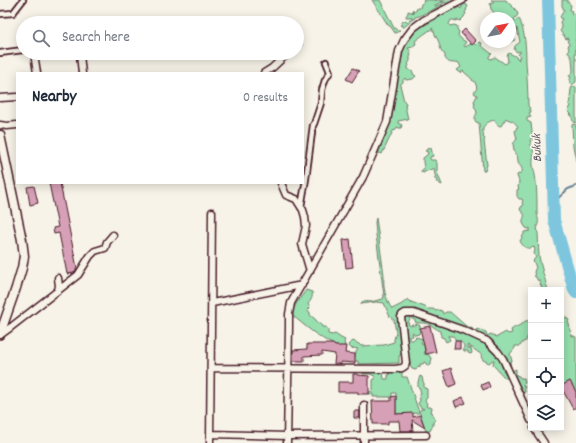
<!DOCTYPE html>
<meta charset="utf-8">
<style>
:root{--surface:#fff;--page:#f6f6f7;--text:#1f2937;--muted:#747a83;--line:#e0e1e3}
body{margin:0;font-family:Dekko,sans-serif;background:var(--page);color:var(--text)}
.controls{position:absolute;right:12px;bottom:12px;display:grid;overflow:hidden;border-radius:0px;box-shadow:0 2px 10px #0003}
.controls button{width:36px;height:36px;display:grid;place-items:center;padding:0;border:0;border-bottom:1px solid var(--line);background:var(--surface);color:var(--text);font:20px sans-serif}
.compass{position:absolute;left:480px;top:12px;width:36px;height:36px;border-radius:50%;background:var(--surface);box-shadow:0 2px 10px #0003;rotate:57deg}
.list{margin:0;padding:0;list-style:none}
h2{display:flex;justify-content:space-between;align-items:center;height:52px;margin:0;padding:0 16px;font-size:17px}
h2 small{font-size:13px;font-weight:400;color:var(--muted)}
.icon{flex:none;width:22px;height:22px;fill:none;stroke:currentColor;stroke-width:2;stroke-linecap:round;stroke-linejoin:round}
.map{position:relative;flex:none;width:576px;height:443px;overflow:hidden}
.search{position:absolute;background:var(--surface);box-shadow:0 2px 10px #0003;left:16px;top:16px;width:288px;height:44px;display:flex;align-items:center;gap:10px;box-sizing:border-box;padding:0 14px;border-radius:22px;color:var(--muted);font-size:15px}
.panel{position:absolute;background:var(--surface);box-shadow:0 2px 10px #0003;left:16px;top:72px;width:288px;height:112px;border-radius:0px}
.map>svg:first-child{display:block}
.green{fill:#97dfae;stroke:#707f6c}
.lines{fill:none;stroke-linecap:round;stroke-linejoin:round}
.stream{stroke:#698396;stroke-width:2}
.river{stroke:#7ec6de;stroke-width:12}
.building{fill:#d6a0b6;stroke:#4a1f2b}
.pedestrian-casing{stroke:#4a1f2b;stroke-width:8}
.minor-casing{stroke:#4a1f2b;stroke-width:9}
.tertiary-casing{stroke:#4a1f2b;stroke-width:11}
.pedestrian{stroke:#f7f3e8;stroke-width:4.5}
.minor{stroke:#f7f3e8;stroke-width:6}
.tertiary{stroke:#f7f3e8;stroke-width:8}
.labels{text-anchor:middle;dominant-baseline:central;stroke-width:3.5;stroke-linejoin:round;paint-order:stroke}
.water-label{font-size:13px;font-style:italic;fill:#5a5161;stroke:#f7f3e8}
</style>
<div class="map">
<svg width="576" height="443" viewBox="0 0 576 443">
<rect width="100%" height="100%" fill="#f7f3e8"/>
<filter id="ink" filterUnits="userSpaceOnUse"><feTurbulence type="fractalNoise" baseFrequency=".025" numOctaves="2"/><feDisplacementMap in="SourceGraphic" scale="8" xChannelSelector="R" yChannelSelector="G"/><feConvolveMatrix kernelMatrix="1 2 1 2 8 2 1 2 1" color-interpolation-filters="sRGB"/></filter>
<g filter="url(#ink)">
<path class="green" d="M372 0H380L394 28 397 30H400L396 33H395L391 27 388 25Z
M423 0H435L436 1V0H440L441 2V0H454L450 1 446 4 445 2 443 4V1L442 3 440 2 438 4H436L435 6H436L441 4 443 5 419 16 415 17V18L403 28V27L400 25 402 24V22L406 20 407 22 410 19H413L411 17H406V16L408 13V11L414 13 412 11 413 9 414 11H416L417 8H420L421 4 424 2Z
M491 0H506C510 6 517 8 518 15L514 19 516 21 517 19 519 18C525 32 526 47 526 62 527 76 528 91 528 106L530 108 529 109 531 112 529 113 531 117 527 118V121L531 123 533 141 532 138 530 140 531 143V146L534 148 533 150C535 155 532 160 533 166 537 180 537 196 537 212 537 217 540 221 537 226 539 236 538 246 539 256 541 268 545 279 548 290H540L542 288 540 283V281L537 280V278L535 277 534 272 535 269 536 268 534 262 533 261 536 257 534 254 535 250 534 247C527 250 523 247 520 241L524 234V232L530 231V228L528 229 526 228C519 219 526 219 524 214 523 212 521 211 520 210L521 207 523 206 522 202 523 201 522 199H519L517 196V190L519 189 518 188 519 181 517 176V175L522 172C523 168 520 166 518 163V160L517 155 515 154V151L514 150 513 144 517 139 515 131 517 127H518C515 122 513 121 507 119L506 118 501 126C497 126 496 122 494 120 486 122 480 127 484 136L483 137 485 139 484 141 487 165 485 171H483L479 123 476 122C474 120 475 116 477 113L476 109 474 106 475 104 474 101 477 96V95L474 93 475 91 477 88 475 82 472 80V79L463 71 461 73 458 71 457 70 461 67 458 62C452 64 448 63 445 58V55C439 49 441 47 438 40 436 37 435 35 434 31L432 30 433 28C427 32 420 37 415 41L416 44H415L413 47 408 48 411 52 410 54 411 55 410 57V61L408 64 409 65 408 67V69L413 72V74L416 76 413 79 406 80 405 78 403 80V82L400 85 404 101 406 103 405 106 408 119 398 121V123L402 125 401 128H399L397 127 396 130 393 131 382 154 380 153 378 154 390 119V115L392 114 393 110C396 92 396 72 403 54L402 53 403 47C406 45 409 39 410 35H412L421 27 440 17V15H442L443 13 454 8 456 9 459 7 461 9 462 6 465 4 467 5 468 7 466 9 467 10 465 12 466 14 464 16V17L460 21 458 20 456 21 453 20H451L449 24 450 26 454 25 457 26V29L459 32 458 35 461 39 466 42 464 45 465 47 473 43 476 45 479 42 482 43 481 46H482L492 54 489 56V58L491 59 495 57 505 64 508 62 507 55 509 53 515 56 519 60 518 58 520 57 518 54 520 53V51L517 52 514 50 515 46 520 42 517 28 516 29 517 30 515 31 516 34 514 36 515 40 512 41 511 42H510V34L515 32 511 30 510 31V18H498L491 9 490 4 493 3V1Z
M562 0H568V3L571 5 570 10 572 11 571 14H572L575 13V15L576 16V39L575 40 576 42 575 57 576 58V82L572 85C569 83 569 81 571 77L569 76 573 71 572 58 568 52 569 48 568 47 569 44 567 41 568 40V38L566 39 564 36 565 35H563L560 31 562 28 561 26 560 22 562 19 560 17 564 10 562 6Z
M572 87H576V123C572 122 572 118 572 115H570L571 114 568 111 571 106 569 105V103L570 102 571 99 570 98 571 89Z
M573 124 576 125V161L573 146 572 125Z
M431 148 433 156 430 157V159L431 160H435L437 163V172L442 185 440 184 438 182H436L438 179 436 180 434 178 436 177 435 175 434 168 432 169 424 172V173L421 172V171L424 168 423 162V158L427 155 428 152 425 151 427 149Z
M376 218 384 275C383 286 385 299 392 309L402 304 408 299 411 302 425 307 427 309H433L436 311 439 310 442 311 443 314 446 312H450L466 326 473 329 472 331 473 332 478 329 486 332 487 336 491 334 497 337 506 332 508 334 512 333 511 330C515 326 522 326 525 321H527L531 319V337L529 336 527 337 526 341 523 342 520 346H515V348L510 354 512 361 510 362 511 367H510L512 371 516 369V375L519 376 520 378H524L525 383 523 385 525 387 524 389 525 390V392L522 394 511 380 508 378H505L494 366 493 365 494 360H493L489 363 483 360 481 357 482 355 468 345 467 346 468 348H471L472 353 471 354 468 353V351H464C463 349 464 348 464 346 463 342 458 341 455 341V338L453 336H448L450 340 446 342 444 338 441 337V335L440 333V331C433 327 428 322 419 323L418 322 416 323 415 320 412 319 410 316H409L410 319 408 322 409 325 411 326 412 324 413 326 414 325 418 324 420 326V329L419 334 415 335 413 332 412 333 413 336 409 337V339L410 340H413L416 337 423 339 421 343 424 345 425 352 424 354 429 355 432 360 431 361V365L427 366 426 363 424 362 423 364H420V367L418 366 416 370 412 369 410 366 411 364 407 363 403 314V354H401L399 356V363L358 364V361H354L356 352 358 349 353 348 352 349 348 345 349 344 353 341 359 344 361 346 384 345 394 342V339L396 333 394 320 390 317 384 303 376 302 360 304 365 301 370 302 383 299 384 296 376 235 375 222Z
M306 290 312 292C313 298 311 300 308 304L310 308 307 311 310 312V315L315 319 319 324H321L322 327H326L328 330V334L332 335 335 334 341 338 345 340 344 342 345 346 342 348C339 346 336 346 334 345 318 337 305 326 292 315 293 305 301 298 306 290Z
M561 314 569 320 568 322 569 324 571 335 576 337V399L573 386 570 381 568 382 564 388H561Z
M383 372 384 379H388V375H390L389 372H402V377H407L419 412 421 409H424L420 407 418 403 420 401 419 396 421 393 420 390V388L418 387V382L420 376 422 377 423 382 424 383V388L427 389V398L425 400 427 404 426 406 427 407H430L432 408 431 412H432L435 420V421L433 422V425L430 431H426L420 413 396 414V393H392V397H373V394H369V392L373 391V380L375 379V376L370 374H363V373Z"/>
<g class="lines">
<path class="stream" d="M553 203 568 189 576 186"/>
<path class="river" d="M548 0 554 220 574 290 576 293"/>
</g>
<path class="building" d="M465 29 476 41 472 45 461 33Z
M353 68 359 71 352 82 346 79Z
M49 183H60L77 268 74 273 67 274 59 233 54 234 53 228 58 227Z
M34 186 38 203 30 205 27 187Z
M350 239 353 267 346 268 343 240Z
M430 326 436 352 426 354 420 328Z
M455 341H460V349H454Z
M307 344H333L335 346H346L345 353 355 354V363L341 362V364H334L335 354 322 352V355L304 356V361H293V350L307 349Z
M451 368 456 384 449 387 443 371Z
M353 374H358V375L369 376V394H358V392H338V382H353Z
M570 381 576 392V407L573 409 561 387V386Z
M488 382 490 387 483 390 481 385Z
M396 396V414L413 413V417L420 415 425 428 412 420 413 431H400L399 421H388V424H373L372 401H391V397Z
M463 397 466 403 456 407 454 401Z
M354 411H360V418H354Z"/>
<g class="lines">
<g class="pedestrian-casing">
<path id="pedestrian" d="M0 14 13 13 23 0
M0 53 23 50
M301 207 306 179 313 125 314 124 321 103 322 90 325 80 330 72 326 62"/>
</g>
<g class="minor-casing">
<path id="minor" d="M297 45 298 44
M34 53 37 73
M80 55 82 73
M264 73 272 68 288 53
M0 98 17 97
M0 125 7 126 17 125
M281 183 286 195 296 199 303 210 305 217 306 226 302 244 310 271
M58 278 59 286 58 290
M212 303 302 285
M0 335 11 327 78 275 90 256 95 251 105 248 107 242 113 235
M211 368 395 369 402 368 405 366 406 363 401 317 402 315 405 313H414L463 330 487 341 498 352 503 359 531 420
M364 405V443
M534 428 544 443
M210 434 287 436 426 435
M210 443 212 212
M287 443 289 326V314L291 303 363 177 387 122 399 51 404 40 413 28 424 20 463 0"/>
</g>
<g class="tertiary-casing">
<path id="tertiary" d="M0 135 22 240 24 256 22 268 16 288 0 334"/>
</g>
<use href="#pedestrian" class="pedestrian"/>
<use href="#minor" class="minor"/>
<use href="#tertiary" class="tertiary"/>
</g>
</g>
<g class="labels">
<g class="water-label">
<text transform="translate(538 148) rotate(-92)">Bukuk</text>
</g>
</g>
</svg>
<div class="controls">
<button>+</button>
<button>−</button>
<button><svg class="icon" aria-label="locate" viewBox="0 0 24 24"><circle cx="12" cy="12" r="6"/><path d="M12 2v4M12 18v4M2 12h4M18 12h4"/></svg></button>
<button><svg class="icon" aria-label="layers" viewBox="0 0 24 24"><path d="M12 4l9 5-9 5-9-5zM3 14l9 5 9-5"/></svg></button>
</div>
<svg class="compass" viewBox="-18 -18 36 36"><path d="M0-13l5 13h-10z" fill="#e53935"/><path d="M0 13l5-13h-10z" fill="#747a83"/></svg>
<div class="search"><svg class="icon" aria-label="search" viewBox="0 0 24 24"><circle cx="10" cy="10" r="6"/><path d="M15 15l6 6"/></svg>Search here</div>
<section class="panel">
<h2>Nearby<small>0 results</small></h2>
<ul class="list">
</ul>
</section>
</div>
